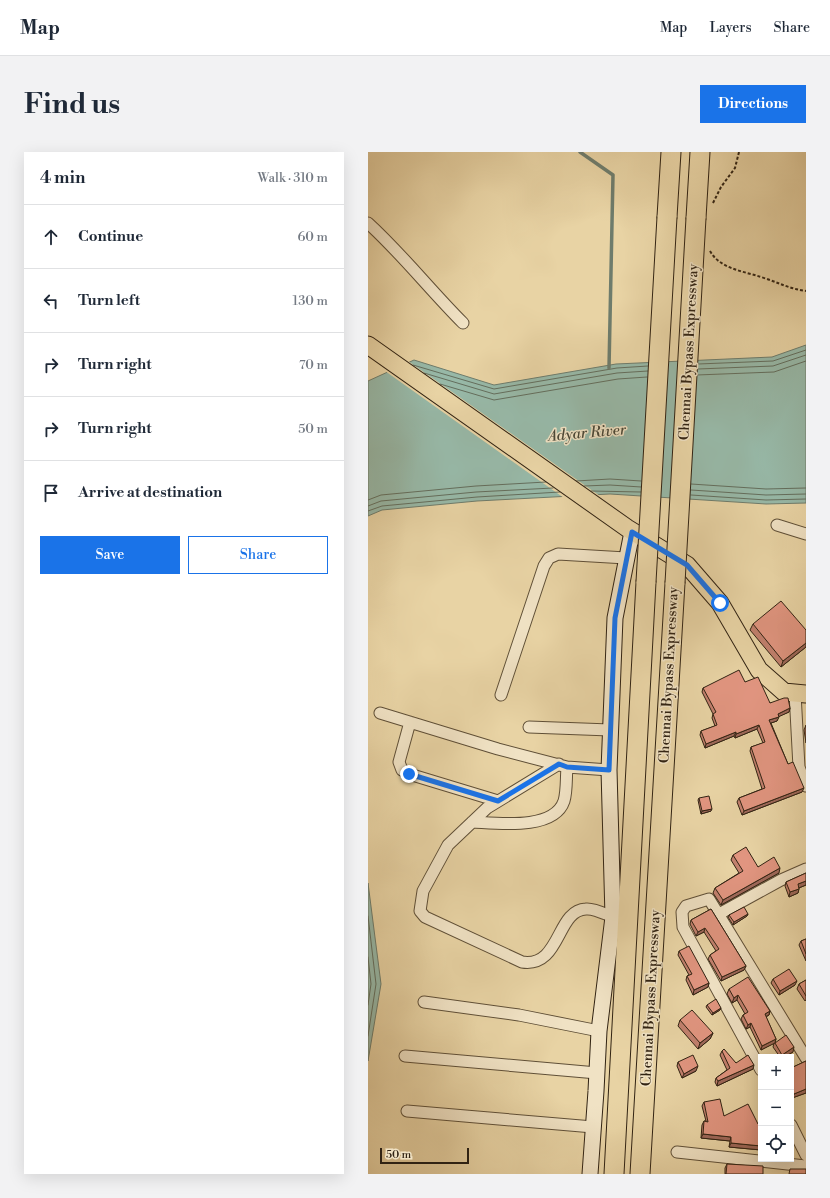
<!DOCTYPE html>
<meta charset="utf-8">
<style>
:root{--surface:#fff;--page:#f2f2f3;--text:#1f2937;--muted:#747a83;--line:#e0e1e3;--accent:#1a73e8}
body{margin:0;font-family:"Libre Bodoni",serif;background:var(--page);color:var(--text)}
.controls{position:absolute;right:12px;bottom:12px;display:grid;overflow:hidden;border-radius:0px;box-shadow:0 4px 16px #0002}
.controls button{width:36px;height:36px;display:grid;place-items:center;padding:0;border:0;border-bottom:1px solid var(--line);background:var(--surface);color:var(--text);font:20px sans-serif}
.scale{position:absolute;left:12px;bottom:10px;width:89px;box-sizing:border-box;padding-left:4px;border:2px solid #312313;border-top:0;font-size:11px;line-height:14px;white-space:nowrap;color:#312313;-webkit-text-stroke:3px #f0e2c4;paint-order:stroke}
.stop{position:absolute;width:12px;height:12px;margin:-9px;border:3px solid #1a73e8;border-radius:50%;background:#fff}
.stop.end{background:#1a73e8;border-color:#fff;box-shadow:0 1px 4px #0008}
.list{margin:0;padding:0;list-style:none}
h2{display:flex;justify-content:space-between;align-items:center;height:52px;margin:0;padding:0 16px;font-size:17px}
h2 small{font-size:13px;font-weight:400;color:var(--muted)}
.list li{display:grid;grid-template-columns:26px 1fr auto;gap:12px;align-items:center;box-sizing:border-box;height:64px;padding:0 16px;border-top:1px solid var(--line)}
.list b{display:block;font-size:15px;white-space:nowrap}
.list em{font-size:13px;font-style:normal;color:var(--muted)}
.actions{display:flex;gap:8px;padding:12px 16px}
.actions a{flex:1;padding:9px 0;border:1px solid var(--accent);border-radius:0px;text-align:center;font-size:14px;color:var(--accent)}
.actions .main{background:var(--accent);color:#fff}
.icon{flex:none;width:22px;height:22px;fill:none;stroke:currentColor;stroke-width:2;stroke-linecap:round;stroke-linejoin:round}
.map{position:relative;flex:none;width:438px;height:1022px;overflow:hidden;border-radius:0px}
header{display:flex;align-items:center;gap:24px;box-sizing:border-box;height:56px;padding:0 20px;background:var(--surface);border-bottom:1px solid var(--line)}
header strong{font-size:19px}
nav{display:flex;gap:22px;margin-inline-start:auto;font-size:14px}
.intro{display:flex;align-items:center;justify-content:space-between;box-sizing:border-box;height:96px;padding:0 24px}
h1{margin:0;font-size:28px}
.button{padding:10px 18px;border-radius:0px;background:var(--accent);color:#fff;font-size:14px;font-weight:700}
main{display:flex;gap:24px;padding:0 24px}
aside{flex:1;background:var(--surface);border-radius:0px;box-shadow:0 4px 16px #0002}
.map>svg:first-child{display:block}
.water{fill:#97b8a7;stroke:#6e7c6c}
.pier{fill:#e8d3a4}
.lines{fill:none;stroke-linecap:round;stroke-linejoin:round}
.shore{stroke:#646e5d;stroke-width:1}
.stream{stroke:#6e7c6c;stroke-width:3.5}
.street-casing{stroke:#5f4f37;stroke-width:13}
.secondary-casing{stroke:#312313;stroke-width:17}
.primary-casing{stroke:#312313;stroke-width:19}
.highway-casing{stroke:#312313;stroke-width:21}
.path{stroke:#312313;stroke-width:2;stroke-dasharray:3 2;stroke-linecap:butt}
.street{stroke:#f0e2c4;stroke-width:11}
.secondary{stroke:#f0e2c4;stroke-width:15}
.primary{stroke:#e8d3a4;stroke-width:17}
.highway{stroke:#e8d3a4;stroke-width:19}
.highway-bridge-casing{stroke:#312313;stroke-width:21;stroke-linecap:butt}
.highway-bridge{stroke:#e8d3a4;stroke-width:19}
.wall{fill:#c2806e;stroke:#312313}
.shaded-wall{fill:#9e685a;stroke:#312313}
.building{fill:#e19580;stroke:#312313}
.route{stroke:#1a73e8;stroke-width:5}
.labels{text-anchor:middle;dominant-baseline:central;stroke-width:3;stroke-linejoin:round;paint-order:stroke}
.street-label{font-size:14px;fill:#312313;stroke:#f0e2c4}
.water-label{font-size:15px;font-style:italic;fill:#4a4838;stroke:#f0e2c4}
</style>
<header>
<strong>Map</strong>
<nav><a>Map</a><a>Layers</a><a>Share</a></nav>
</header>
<div class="intro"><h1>Find us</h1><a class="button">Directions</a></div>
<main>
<aside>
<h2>4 min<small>Walk · 310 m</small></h2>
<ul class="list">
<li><svg class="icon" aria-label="ahead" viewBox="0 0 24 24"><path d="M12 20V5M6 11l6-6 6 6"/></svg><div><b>Continue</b></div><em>60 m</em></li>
<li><svg class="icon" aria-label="left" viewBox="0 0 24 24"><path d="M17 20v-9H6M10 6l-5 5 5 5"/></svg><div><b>Turn left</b></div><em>130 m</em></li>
<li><svg class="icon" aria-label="right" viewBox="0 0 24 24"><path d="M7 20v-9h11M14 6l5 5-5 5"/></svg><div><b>Turn right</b></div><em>70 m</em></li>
<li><svg class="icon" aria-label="right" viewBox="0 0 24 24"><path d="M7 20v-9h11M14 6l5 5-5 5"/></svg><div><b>Turn right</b></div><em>50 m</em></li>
<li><svg class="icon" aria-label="arrive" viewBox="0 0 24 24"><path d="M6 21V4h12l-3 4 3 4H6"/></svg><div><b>Arrive at destination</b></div></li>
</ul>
<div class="actions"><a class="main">Save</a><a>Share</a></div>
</aside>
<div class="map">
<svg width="438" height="1022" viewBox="0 0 438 1022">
<rect width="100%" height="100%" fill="#e8d3a4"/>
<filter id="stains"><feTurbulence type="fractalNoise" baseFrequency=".005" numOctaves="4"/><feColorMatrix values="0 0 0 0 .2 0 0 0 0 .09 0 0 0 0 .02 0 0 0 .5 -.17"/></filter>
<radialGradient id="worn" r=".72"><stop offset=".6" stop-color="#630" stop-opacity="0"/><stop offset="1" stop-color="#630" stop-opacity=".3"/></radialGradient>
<path class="water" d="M438 193V351L398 352 242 342 109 349 14 358 0 364V229L46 208 126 233 248 212 404 205Z
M0 731 13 832 0 909Z"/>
<path class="pier" d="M40 209 232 344 196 346 17 219Z"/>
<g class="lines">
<path class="shore" d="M330 212 405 209 438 198
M45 213 126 237 249 216 280 214
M330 217 405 214 438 203
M56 221 126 242 249 221 280 219
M329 223 406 220 438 209
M72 232 126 248 250 227 279 225
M208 329 242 327 273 329
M323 332 398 337 438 336
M216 334 242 333 273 335
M323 338 398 343 438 342
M223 339 273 340
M323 343 398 348 438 347
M0 348 13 343 108 334 178 330
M0 354 13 349 108 340 185 336
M0 359 14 354 109 345 192 340
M0 764 8 832 0 884
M0 805 3 832 0 853"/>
<path class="stream" d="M212 0 245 23 241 216"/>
<g class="street-casing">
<path id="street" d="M0 71C34 102 62 138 95 171
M409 373 438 382
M427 541 431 615 438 634
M133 543 176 414 181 406 190 402 258 406
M12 561 130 597 199 615 241 618
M42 570 31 610 34 618 41 622 130 649
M161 575 242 578
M191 612 119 656 80 693 55 739 52 759 57 765 154 810C193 816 188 758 218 757 226 756 237 762 245 765
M104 670C128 671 186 679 196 649 199 639 198 626 199 615
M351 762 413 728 438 717
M56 850 151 863 231 879
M37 904 229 921
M393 918 315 775 314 760 318 754 341 747 438 906
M39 959 225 975
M423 973 438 1003
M309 1000 438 1014"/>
</g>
<g class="secondary-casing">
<path id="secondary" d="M222 1022 228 939 231 879 245 765 241 618 247 466 264 380"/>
</g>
<g class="primary-casing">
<path id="primary" d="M0 193 259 376 319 413 352 451 391 518 416 540 438 542"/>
</g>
<g class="highway-casing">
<path id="highway" d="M299 65 303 0
M328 66 332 0
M246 1022 278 430
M272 1022 307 431"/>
</g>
<path class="path" d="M345 51 353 35 367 16 371 0
M342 99C352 117 375 119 393 125 409 130 422 137 438 139"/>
<use href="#street" class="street"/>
<use href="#secondary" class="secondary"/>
<use href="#primary" class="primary"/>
<use href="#highway" class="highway"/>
<g class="highway-bridge-casing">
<path id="highway-bridge" d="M278 430 299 65
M307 431 328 66"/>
</g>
<use href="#highway-bridge" class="highway-bridge"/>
</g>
<path class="wall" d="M385 472 438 478V495L413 515 382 478Z
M377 530 402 551 422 556 421 560 411 564 409 569 403 571 420 612 434 640 374 663 369 650 371 646 394 637 382 599 383 595 395 591 389 577 367 586 366 584 337 596 332 583 333 579 347 574 344 566 345 562 334 540 335 536Z
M438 573V591L436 578Z
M331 646 343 659 333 662 330 648Z
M365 703 390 715 411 721 353 753 345 741 347 736 371 721 363 708Z
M438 721V733L431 736 430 741 421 745 417 734 418 730Z
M343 757 378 814 376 818 353 829 340 807 342 803 348 799 336 780 328 784 322 772 323 768Z
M380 762 379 764 365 773 360 765 361 763Z
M438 787V809L431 793 433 789Z
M311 799 341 831 340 835 325 843 318 828 319 824 321 823 310 803Z
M405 827 427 833 411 843 403 831Z
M438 828V848L437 849 429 837 431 832Z
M361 837 402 859 401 863 398 865 408 887 407 890 425 900 416 905H412L405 895 406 891 393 898 382 875 378 877 373 867 375 863 377 862 369 848 364 851 359 842Z
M339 853 353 856 352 858 344 863 338 855Z
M312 868 345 881 342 887 330 897 310 874Z
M354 899 368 911 385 917 349 934 347 930 348 926 359 918 352 903Z
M438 909V941L424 946 423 943V916Z
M310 910 328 919 314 926 309 914Z
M336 950 356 964 390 972 393 971V998L361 995 362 989 333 986 334 973 336 969H338L334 954Z
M359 1012 395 1022H357V1016Z"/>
<path class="shaded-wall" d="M438 491V495L413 515 415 509Z
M422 556 421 560 408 566 410 562Z
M411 565 409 569 400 572 401 568Z
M391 573 389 577 367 586 368 582Z
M368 580 366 584 337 596 338 592Z
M436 636 434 640 374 663 376 659Z
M344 657 343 659 333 662 334 659Z
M412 716 411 721 353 753 355 748Z
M438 729V733L428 737 430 732Z
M431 737 430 741 421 745 422 740Z
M380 762 379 764 365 773 366 770Z
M337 776 336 780 328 784 330 780Z
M378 814 376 818 353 829 354 825Z
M429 829 427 833 411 843 412 839Z
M341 831 340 835 325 843 326 838Z
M370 843 369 848 364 851 366 846Z
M353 856 352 858 344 863 345 861Z
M402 859 401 863 395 866 397 862Z
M383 871 382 875 378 877 380 873Z
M345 881 342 887 330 897 332 891Z
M408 887 407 891 393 898 394 894Z
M426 895 425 900 416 905H414V903Z
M386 913 385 917 349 934 350 929Z
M330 914 328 919 314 926 316 922Z
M438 937V941L424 946 426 942Z
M335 982 363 985 362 989 333 986Z
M363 991 393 994V998L361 995Z"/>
<path class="building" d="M413 449 438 478V491L415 509 385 472Z
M371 518 377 530 390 525 402 551 416 546H420L422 556 410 562 411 565 401 568 420 612 425 610 436 636 376 659 371 646 397 636 383 595 397 590 391 573 368 582V580L338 592 333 579 349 573 345 562 348 560 335 536Z
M341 644 344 657 334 659 331 646Z
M378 695 390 715 406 705 412 716 355 748 347 736 375 719 365 703Z
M438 721V729L430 732 431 737 422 740 418 730Z
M376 755 380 762 366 770 361 763Z
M343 757 378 814 354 825 342 803 351 797 337 776 330 780 323 768Z
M438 787V802L433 789Z
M321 794 341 831 326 838 319 824 324 822 311 799Z
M421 817 429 829 412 839 405 827Z
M380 825 402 859 397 862 408 887 394 894 383 871 380 873 375 863 380 860 370 843 366 846 361 837Z
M438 828V844L431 832Z
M348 847 353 856 345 861 339 853Z
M324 858 345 881 332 891 312 868Z
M418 883 426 895 414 903 407 891Z
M356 897 368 911 380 903 386 913 350 929 348 926 362 916 354 899Z
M325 903 330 914 316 922 310 910Z
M438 909V937L426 942 423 934V916Z
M352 947 356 964 380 952 390 972 393 971V994L363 991V985L335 982 336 969 340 970 336 950Z
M359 1012 395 1014V1022H358Z
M422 1017H438V1022H421Z"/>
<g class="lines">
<path class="route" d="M41 622 130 649 191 612 199 615 241 618 247 466 264 380 319 413 352 451"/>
</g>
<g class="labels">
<g class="street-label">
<text transform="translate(321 200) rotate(-87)">Chennai Bypass Expressway</text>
<text transform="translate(301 523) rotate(-87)">Chennai Bypass Expressway</text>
<text transform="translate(283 846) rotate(-87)">Chennai Bypass Expressway</text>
</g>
<g class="water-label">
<text transform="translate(219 281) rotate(-5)">Adyar River</text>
</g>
</g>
<rect width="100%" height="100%" filter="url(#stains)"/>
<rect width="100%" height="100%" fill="url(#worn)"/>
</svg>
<div class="controls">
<button>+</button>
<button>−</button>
<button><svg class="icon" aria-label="locate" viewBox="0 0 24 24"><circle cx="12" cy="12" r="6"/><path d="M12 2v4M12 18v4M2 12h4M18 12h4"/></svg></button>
</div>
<div class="scale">50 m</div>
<div class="stop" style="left:352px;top:451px"></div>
<div class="stop end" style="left:41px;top:622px"></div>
</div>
</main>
